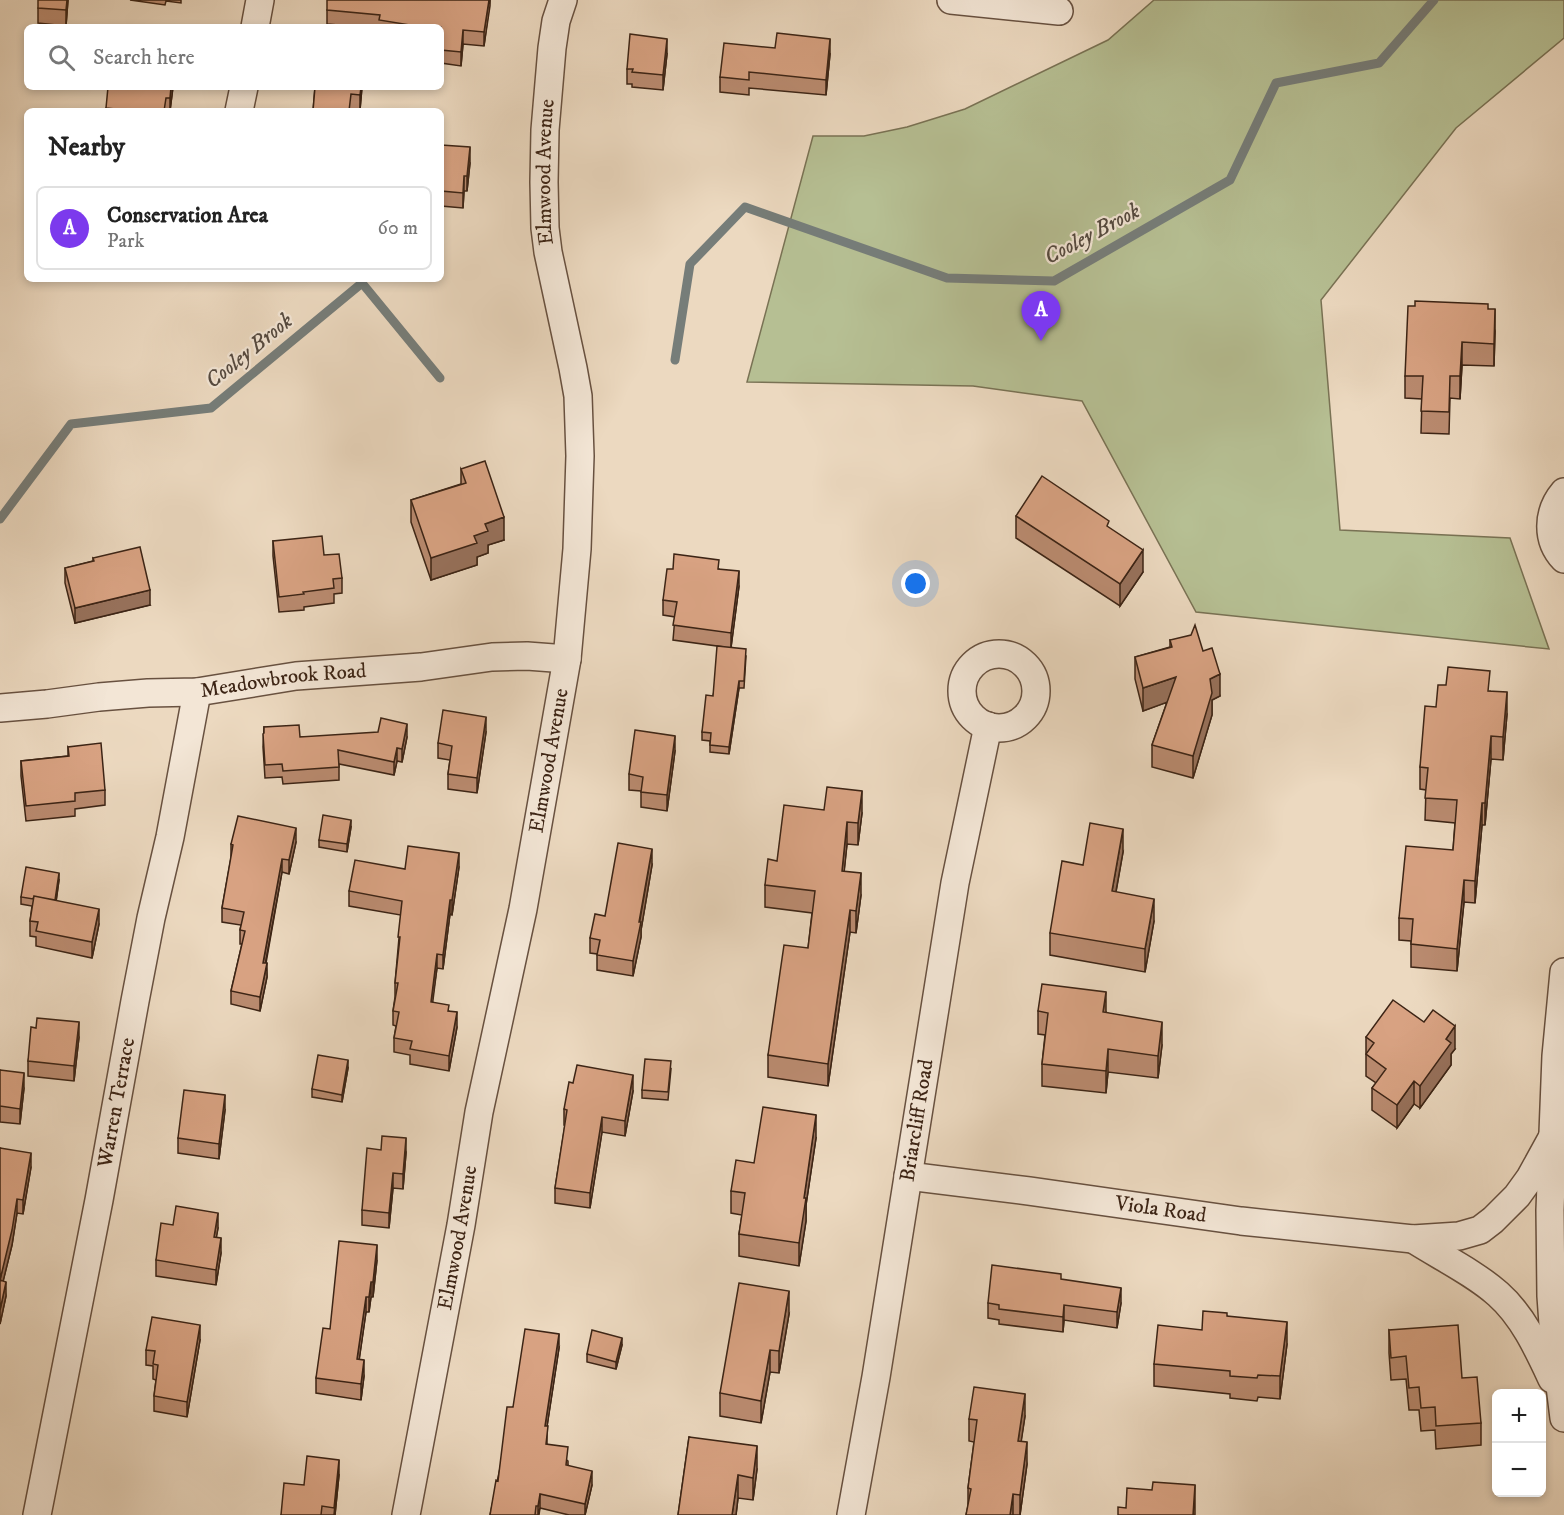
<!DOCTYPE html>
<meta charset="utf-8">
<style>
:root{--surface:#fff;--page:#f2f2f2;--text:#222;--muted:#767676;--line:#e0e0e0;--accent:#7c3aed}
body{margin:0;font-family:"IM FELL DW Pica",serif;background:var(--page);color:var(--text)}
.controls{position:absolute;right:18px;bottom:18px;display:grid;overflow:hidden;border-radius:9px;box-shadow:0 3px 9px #0003}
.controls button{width:54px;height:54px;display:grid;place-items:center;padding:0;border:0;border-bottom:2px solid var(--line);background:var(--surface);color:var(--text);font:30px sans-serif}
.you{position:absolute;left:916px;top:584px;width:21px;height:21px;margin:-15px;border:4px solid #fff;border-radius:50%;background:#1a73e8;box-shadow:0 0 0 9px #1a73e833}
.badge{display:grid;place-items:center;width:39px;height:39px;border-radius:50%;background:var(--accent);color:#fff;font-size:20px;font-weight:700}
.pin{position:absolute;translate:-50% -50px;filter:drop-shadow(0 2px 3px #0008)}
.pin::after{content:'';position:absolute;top:32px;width:21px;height:18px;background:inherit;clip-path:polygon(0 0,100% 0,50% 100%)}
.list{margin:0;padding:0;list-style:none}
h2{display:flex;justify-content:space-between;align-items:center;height:78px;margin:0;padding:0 24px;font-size:26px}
h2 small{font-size:20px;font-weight:400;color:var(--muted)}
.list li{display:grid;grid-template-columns:39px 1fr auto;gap:18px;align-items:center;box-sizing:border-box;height:84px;margin:0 12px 12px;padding:0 12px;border:2px solid var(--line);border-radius:9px}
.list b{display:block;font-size:22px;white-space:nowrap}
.list p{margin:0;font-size:20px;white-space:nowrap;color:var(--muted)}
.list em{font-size:20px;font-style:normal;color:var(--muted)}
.icon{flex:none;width:33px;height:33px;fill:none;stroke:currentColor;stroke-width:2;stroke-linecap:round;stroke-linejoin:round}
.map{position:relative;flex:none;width:1564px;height:1515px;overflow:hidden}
.search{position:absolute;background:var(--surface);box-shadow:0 3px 9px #0003;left:24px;top:24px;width:420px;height:66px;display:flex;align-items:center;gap:15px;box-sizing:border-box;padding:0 21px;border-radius:9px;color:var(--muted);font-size:22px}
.panel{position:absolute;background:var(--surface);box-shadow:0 3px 9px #0003;left:24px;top:108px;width:420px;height:174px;border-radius:9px}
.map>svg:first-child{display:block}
.green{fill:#b6bf93;stroke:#797254;stroke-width:1.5}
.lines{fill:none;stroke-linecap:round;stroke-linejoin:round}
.stream{stroke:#767d79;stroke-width:9}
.minor-casing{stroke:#685140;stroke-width:30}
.minor{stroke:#f3e6d6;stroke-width:27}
.wall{fill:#ba8b70;stroke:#3c2415;stroke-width:1.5}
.shaded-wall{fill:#97715b;stroke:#3c2415;stroke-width:1.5}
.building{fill:#d8a282;stroke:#3c2415;stroke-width:1.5}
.labels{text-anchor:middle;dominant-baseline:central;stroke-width:4.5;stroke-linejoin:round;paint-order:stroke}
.street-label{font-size:21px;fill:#3c2415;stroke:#f3e6d6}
.water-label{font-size:22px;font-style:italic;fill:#54493f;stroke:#f3e6d6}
</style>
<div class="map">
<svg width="1564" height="1515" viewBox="0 0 1564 1515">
<rect width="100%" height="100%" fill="#ecd9c0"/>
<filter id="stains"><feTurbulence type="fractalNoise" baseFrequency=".00333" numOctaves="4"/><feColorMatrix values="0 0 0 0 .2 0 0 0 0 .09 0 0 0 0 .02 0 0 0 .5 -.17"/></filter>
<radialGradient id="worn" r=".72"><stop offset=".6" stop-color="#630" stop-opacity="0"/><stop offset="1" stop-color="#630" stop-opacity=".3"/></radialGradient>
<path class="green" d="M1154 0H1564V38L1456 128 1321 300 1340 530 1510 538 1549 649 1196 612 1082 401 973 386 747 382 813 136H864L907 127 965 109 1108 40Z"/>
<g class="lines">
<path class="stream" d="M675 360 690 264 745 207 947 278 1054 281 1230 180 1276 83 1379 63 1434 0
M0 519 71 424 211 408 362 283 440 378"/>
<g class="minor-casing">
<g id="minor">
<path d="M951 0 1059 11"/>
<path d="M255 27 260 0"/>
<path d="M239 111 244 87"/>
<path d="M1564 492C1547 512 1546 540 1564 559"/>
<circle cx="999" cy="691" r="37"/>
<path id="s1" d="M0 708 47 704 99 697 148 693 197 692 296 676 421 667 492 657 527 656 567 659"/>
<path d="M1564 972 1556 1056 1550 1210 1551 1296 1554 1338 1564 1418"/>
<path id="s2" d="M908 1176 1029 1191 1241 1221 1413 1239 1459 1236 1480 1230 1493 1220 1517 1196 1530 1178 1552 1138"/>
<path d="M1413 1239C1441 1257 1473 1272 1498 1294 1523 1316 1538 1349 1552 1379"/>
<path id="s3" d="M37 1515 99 1200 135 1001 151 918 170 837 197 692"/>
<path id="s4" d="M406 1515 461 1225 479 1112 523 909 567 659 577 549 580 456 578 396 573 368 548 252 545 228 544 182 545 130 552 48 556 21 563 0"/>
<path id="s5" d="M851 1515 876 1377 955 883 988 726"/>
</g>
</g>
<use href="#minor" class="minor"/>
</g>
<path class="wall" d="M68 0 66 26 38 23V8Z
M130 0H181V3L166 1 165 5Z
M442 0H490L484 46 463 44 461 66 441 63V27H362L327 24V10Z
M667 54 663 90 632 87V84H627V69Z
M830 54 826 95 749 88V95L720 92V77Z
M173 87 170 111H106V108Z
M315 87H362L360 110 351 109V111H313Z
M441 145 470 163 467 191H464L463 208 441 206Z
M1488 309 1495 331 1494 366 1462 365 1460 399 1450 398 1449 434 1421 433 1422 399 1405 398V376Z
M461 469 504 540 488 545V553L477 557V565L431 580 411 522V500L461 484Z
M1016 516 1109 528 1143 572 1120 606 1016 538Z
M273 541 324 555 342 578V593L334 594V603L304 607V610L279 612 273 556Z
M93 558 150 605 75 623 65 583V568L93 561Z
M719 569 739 586 731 647 746 656 744 688H739L729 754 710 752V741L702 740V732L713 696 724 647 673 640 675 617 663 615V600Z
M1170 640 1203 651 1220 696 1212 700V715L1193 778 1152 767V745L1167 702 1143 711 1135 679V657L1170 647Z
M1490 691 1507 714 1503 760 1491 759 1485 825H1482L1475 903 1464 902 1457 971 1411 967V941L1399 940V918L1453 850 1455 823 1425 820 1426 790 1420 789V767L1436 707Z
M264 727 300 737H407L402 762 397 761 394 775 339 764V780L283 784 282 777 265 778 263 747Z
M486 732 477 793 448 789V774L450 760 438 758V743Z
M68 747 105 790V805L75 809V816L26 821 21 776V761L68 756Z
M675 751 667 811 641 807V791L629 790V774Z
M824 810 862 813 858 845 847 844 844 871 861 895 856 933 850 932 828 1086 768 1077V1055L808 948 812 913 765 907V885L777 861Z
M351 827 347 852 319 847V840Z
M296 842 289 874 282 872 266 963 267 977 260 1011 231 1004V991L242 944H240V930L241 925 222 922V908L231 858V844Z
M1123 852 1116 892 1154 921 1145 972 1050 955V933Z
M652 865 641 930V937L633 976 597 970V954L590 953V938L605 916Z
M459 867 452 915 450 914 443 969 437 968 432 1002 449 1011 457 1027 449 1071 410 1064V1055L394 1052V1038L396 1026 393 1025V1011L395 997V983L401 915 349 906V891L405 869Z
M59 880 56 901 99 924 92 958 36 946V937L30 936V921L32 906 21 904V897Z
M1038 1011 1106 1012 1162 1045 1158 1078 1108 1072 1106 1093 1042 1086V1064L1045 1035 1038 1034Z
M36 1028 79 1037 74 1081 28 1076V1061Z
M1366 1037 1455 1049 1451 1054V1065L1420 1108 1414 1104 1397 1128 1372 1110V1088L1376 1083 1366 1076Z
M348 1068 342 1102 312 1097V1089Z
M671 1069 668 1100 642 1098V1090Z
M0 1070 24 1088 20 1124 0 1122Z
M633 1091 625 1136 602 1132 590 1208 555 1203V1188L565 1125H564V1109Z
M225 1110 219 1159 178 1153V1138Z
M816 1138 806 1205V1221L799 1266 739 1256V1234L742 1215 731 1213V1191L754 1163Z
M0 1148 31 1167 23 1214 17 1213 12 1245 3 1281 6 1296 0 1324Z
M406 1153 403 1189 393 1188 389 1228 362 1225V1210Z
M173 1225 218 1228 216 1237 221 1253 216 1285 156 1276V1260Z
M377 1260 373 1297H371L369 1312H366L359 1360 364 1376 361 1400 316 1393V1378L330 1329Z
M1061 1280 1121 1303 1117 1328 1064 1320 1063 1332 999 1324V1320L988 1318V1303Z
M789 1314 779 1373 770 1372 761 1423 720 1416V1393Z
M1227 1316 1287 1344 1280 1399 1258 1397 1257 1401 1230 1398V1394L1154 1386V1364L1202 1330Z
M1389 1330 1462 1378 1481 1423V1445L1436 1449 1435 1430 1421 1431 1419 1410H1409L1406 1379 1391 1380 1389 1353Z
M200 1340 187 1417 154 1411V1396L156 1380 153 1379V1366L146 1365V1350Z
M622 1345 616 1369 587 1362V1354Z
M559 1348 547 1426V1444L568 1461V1465L592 1485 585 1515H569L540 1508 539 1515H490L513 1407Z
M1025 1416 1021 1441 1027 1464 1020 1515H966L968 1506V1488L974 1442 969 1441V1419Z
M689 1437 757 1469 753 1500 738 1498 736 1515H678Z
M339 1475 335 1515H281L304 1485Z"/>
<path class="shaded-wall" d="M67 0H68L66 26V10Z
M489 0H490V6L484 46V32Z
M463 30V44L461 66V52Z
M667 39V54L663 90V75Z
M830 39V54L826 95V80Z
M171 87H173L170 111V98Z
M361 87H362L360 110V95Z
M470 147V163L467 191V176Z
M464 176V191L463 208V193Z
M1495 309V331L1494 366V344Z
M1462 342V365L1460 399V376Z
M504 517V540L488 545V553L477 557V565L431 580V558L474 536 485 524Z
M1143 550V572L1120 606V584Z
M739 571V586L731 648V633Z
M150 590V605L75 623V608Z
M1220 674V696L1212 700V715L1193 778V756L1210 679Z
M1176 677V699L1143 711V688Z
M739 681V688L729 754V747Z
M1507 692V714L1503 760V737Z
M486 717V732L477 793V778Z
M407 724V737L402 762V749Z
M675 736V751L667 811V795Z
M1491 736V759L1485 825V803Z
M397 748V761L394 775V762Z
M862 791V813L858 845V823Z
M1482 803V825L1475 903V881Z
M351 820V827L347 852V844Z
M847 822V844L842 893V871Z
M296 828V842L289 874V860Z
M1123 829V852L1112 913V891Z
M652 849V865L641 930V937L633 976V961Z
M459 853V867L452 915V900Z
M282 859V872L263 976V963Z
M59 873V880L55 910V902Z
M861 873V895L856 933V911Z
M1464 880V902L1457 971V949Z
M1154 899V921L1145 972V949Z
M450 900V914L443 969V955Z
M99 909V924L92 958V942Z
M850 910V932L828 1086V1064Z
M437 954V968L431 1016V1002Z
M267 963V977L260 1011V997Z
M1106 992V1015L1103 1012Z
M457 1012V1027L449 1071V1056Z
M79 1022V1037L74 1081V1066Z
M1162 1022V1045L1158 1078V1056Z
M1455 1026V1049L1451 1054V1065L1420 1108V1086L1446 1039Z
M1108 1049V1072L1106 1093V1071Z
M348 1060V1068L342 1102V1095Z
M24 1073V1088L20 1124V1109Z
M633 1075V1091L625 1136V1121Z
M1414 1081V1104L1397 1128V1105Z
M225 1095V1110L219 1159V1144Z
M816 1115V1138L806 1205V1221L799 1266V1243L804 1198Z
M602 1117V1132L590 1208V1193Z
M406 1138V1153L403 1189V1174Z
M31 1153V1167L23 1214V1200Z
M393 1173V1188L389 1228V1213Z
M17 1199V1213L12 1245 0 1294V1280Z
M218 1213V1228L214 1252V1237Z
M221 1238V1253L216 1285V1270Z
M377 1245V1260L373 1297V1282Z
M6 1282V1296L0 1324V1310Z
M371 1282V1297L369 1312V1297Z
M1121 1288V1303L1117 1328V1312Z
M789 1291V1314L779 1373V1351Z
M366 1297V1312L357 1375V1359Z
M1064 1305V1320L1063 1332V1317Z
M1287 1322V1344L1280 1399V1376Z
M200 1325V1340L187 1417V1402Z
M559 1334V1348L545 1440V1426Z
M622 1338V1345L616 1369V1362Z
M770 1350V1372L761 1423V1401Z
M364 1360V1376L361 1400V1384Z
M1025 1394V1416L1018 1463V1441Z
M1027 1442V1464L1020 1515V1495Z
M757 1446V1469L753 1500V1478Z
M339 1460V1475L335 1515H334Z
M592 1471V1485L585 1515V1504Z
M738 1475V1498L736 1515H732Z
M1195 1485V1515H1193Z
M540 1494V1508L538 1515V1506Z
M1013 1494V1515H1010Z"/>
<path class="building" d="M38 0H67L66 10 38 8Z
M327 0H489L484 32 463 30 461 52 441 50V27H422L379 20 380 15 327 10Z
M777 33 830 39 826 80 749 72V80L720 77 724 43 775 48Z
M630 34 667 39 663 75 632 72 633 69H627Z
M108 87H171L170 98H166L164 111H124V110L106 108Z
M315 87H361L360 95 351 94 349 111H313Z
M441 145 470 147 467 176H464L463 193 441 191Z
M1415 301 1488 304V309H1495L1494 344 1462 342 1460 376H1450L1449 412 1421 411 1423 376H1405L1408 306H1415Z
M485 461 504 517 485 524 488 531 474 536 477 543 431 558 411 500 466 483 461 469Z
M1042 476 1109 521 1107 526 1143 550 1120 584 1016 516Z
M322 536 324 555 339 554 342 578 333 579 334 588 303 592 304 594 279 597 273 541Z
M140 547 150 590 75 608 65 568 94 561 93 558Z
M674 554 719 560 718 569 739 571 731 633 673 625 677 602 663 600 667 569H673Z
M1195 625 1203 651 1212 648 1220 674 1210 679 1212 693 1193 756 1152 745 1176 677 1143 688 1135 657 1172 647 1170 640 1191 635Z
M717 646 746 649 744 681H739L729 747 710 745 711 733 702 732 706 695 713 696Z
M1448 667 1490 671 1488 691 1507 692 1503 737 1491 736 1485 803H1482L1475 881 1464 880 1457 949 1411 944 1413 919 1399 918 1406 846 1453 850 1457 800 1425 798 1428 768 1420 767 1425 706 1436 707 1438 685H1446Z
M443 710 486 717 477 778 448 774 452 746 438 743Z
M381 718 407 724 402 749 397 748 394 762 338 750 339 767 283 771 282 764 265 765 263 734 264 733V727L299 725 300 737 378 732Z
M635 730 675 736 667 795 641 792 643 777 629 774Z
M101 743 105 790 75 793V801L26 806 21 761 69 756 68 747Z
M827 787 862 791 858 823 847 822 842 871 861 873 856 911 850 910 828 1064 768 1055 784 945 808 948 815 891 765 885 768 859 777 861 784 805 824 810Z
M323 815 351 820 347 844 319 840Z
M238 816 296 828 289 860 282 859 263 963H267L260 997 231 991 245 931 240 930 244 912 222 908 233 845 231 844Z
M1090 823 1123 829 1112 891 1154 899 1145 949 1050 933 1062 861 1083 865Z
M618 843 652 849 639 922H641L633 961 597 955 600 940 590 938 595 914 605 916Z
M408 846 459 853 452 900H450L443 955 437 954 431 1002 449 1005 448 1011 457 1012 449 1056 410 1049 412 1041 394 1038 399 1012 393 1011 398 983H395L400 937H398L402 901 349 891 355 860 405 869Z
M26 867 59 873 55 900 34 896 33 899 21 897Z
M34 896 99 909 92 942 36 931 38 922 30 921Z
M1042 984 1106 992 1103 1012 1162 1022 1158 1056 1108 1049 1106 1071 1042 1064 1048 1013 1038 1011Z
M1393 1000 1424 1022 1433 1010 1455 1026 1446 1039 1451 1043 1420 1086 1414 1081 1397 1105 1372 1088 1386 1069 1366 1054 1374 1043 1366 1037Z
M37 1018 79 1022 74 1066 28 1061 31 1027 36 1028Z
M318 1055 348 1060 342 1095 312 1089Z
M645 1059 671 1061 668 1092 642 1090Z
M577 1065 633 1075 625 1121 602 1117 590 1193 555 1188 567 1110 564 1109 569 1082 573 1083Z
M0 1070 24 1073 20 1109 0 1106Z
M184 1090 225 1095 219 1144 178 1138Z
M763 1107 816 1115 804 1198H806L799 1243 739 1234 745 1193 731 1191 736 1160 754 1163Z
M382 1136 406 1138 403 1174 393 1173 389 1213 362 1210 367 1148 381 1150Z
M0 1148 31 1153 23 1200 17 1199 12 1230 0 1280Z
M176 1206 218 1213 214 1237 221 1238 216 1270 156 1260 161 1223 173 1225Z
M339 1241 377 1245 373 1282H371L369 1297H366L357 1359 364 1360 361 1384 316 1378 323 1328 330 1329Z
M992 1265 1061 1274V1279L1121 1288 1117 1312 1064 1305 1063 1317 999 1309V1305L988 1303Z
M0 1280 6 1282 0 1310Z
M739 1283 789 1291 779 1351 770 1350 761 1401 720 1393Z
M1203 1311 1227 1313V1316L1287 1322 1280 1376 1258 1375 1257 1378 1230 1376V1371L1154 1364 1158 1325 1202 1330Z
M152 1317 200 1325 187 1402 154 1396 158 1365 153 1364 155 1351 146 1350Z
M1458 1325 1462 1378 1477 1377 1481 1423 1436 1426 1435 1407 1421 1408 1419 1387 1409 1388 1406 1356 1391 1358 1389 1330Z
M525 1329 559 1334 545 1426H548L546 1444 568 1447 566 1465 592 1471 585 1504 540 1494 538 1506H536L535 1515H490L496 1480 498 1481 507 1407H513Z
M592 1330 622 1338 616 1362 587 1354Z
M974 1387 1025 1394 1018 1441 1027 1442 1020 1495 1013 1494 1010 1515H966L971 1489 968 1488 977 1420 969 1419Z
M689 1437 757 1446 753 1478 738 1475 732 1515H678Z
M307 1456 339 1460 334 1508 322 1506 321 1515H281L284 1483 304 1485Z
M1153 1482 1195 1485 1193 1515H1118V1507L1126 1508 1127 1488 1152 1490Z"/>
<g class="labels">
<g class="street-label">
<text stroke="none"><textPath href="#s4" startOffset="1362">Elmwood Avenue</textPath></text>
<text stroke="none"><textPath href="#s1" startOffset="285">Meadowbrook Road</textPath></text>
<text stroke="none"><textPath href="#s4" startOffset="768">Elmwood Avenue</textPath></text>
<text stroke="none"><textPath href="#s3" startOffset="420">Warren Terrace</textPath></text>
<text stroke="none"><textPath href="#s5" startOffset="400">Briarcliff Road</textPath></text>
<text stroke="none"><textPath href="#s2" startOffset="255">Viola Road</textPath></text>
<text stroke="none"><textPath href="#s4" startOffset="282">Elmwood Avenue</textPath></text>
</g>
<g class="water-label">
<text transform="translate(1092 234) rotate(-28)">Cooley Brook</text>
<text transform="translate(249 351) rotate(-39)">Cooley Brook</text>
</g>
</g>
<rect width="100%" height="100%" filter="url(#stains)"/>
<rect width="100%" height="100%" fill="url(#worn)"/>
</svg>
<div class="controls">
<button>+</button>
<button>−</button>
</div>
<div class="you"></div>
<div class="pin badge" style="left:1041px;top:341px">A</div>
<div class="search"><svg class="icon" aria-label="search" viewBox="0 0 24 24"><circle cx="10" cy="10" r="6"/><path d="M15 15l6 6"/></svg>Search here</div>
<section class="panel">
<h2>Nearby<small></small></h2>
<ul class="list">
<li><span class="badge">A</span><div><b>Conservation Area</b><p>Park</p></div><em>60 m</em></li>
</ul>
</section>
</div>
